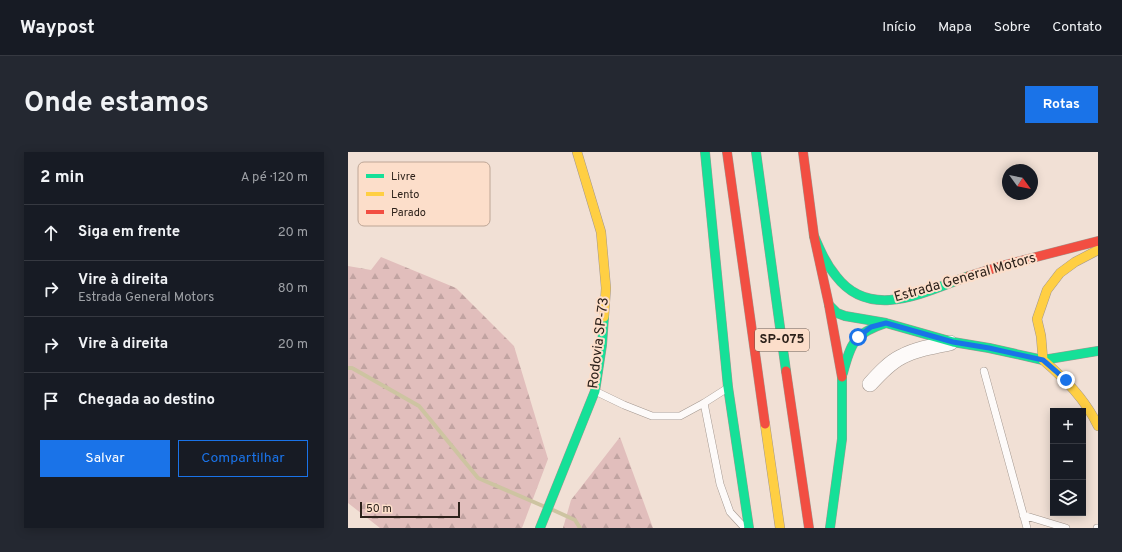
<!DOCTYPE html>
<html lang="pt">
<meta charset="utf-8">
<style>
:root{--surface:#171b24;--page:#242831;--text:#f1f3f6;--muted:#9ea1a6;--line:#363941;--accent:#1a73e8}
body{margin:0;font-family:Overpass,sans-serif;background:var(--page);color:var(--text)}
.controls{position:absolute;right:12px;bottom:12px;display:grid;overflow:hidden;border-radius:0px;box-shadow:0 2px 10px #0003}
.controls button{width:36px;height:36px;display:grid;place-items:center;padding:0;border:0;border-bottom:1px solid var(--line);background:var(--surface);color:var(--text);font:20px sans-serif}
.compass{position:absolute;left:654px;top:12px;width:36px;height:36px;border-radius:50%;background:var(--surface);box-shadow:0 2px 10px #0003;rotate:123deg}
.scale{position:absolute;left:12px;bottom:10px;width:100px;box-sizing:border-box;padding-left:4px;border:2px solid #2d221b;border-top:0;font-size:11px;line-height:14px;white-space:nowrap;color:#2d221b;-webkit-text-stroke:3px #fcdeca;paint-order:stroke}
.stop{position:absolute;width:12px;height:12px;margin:-9px;border:3px solid #1a73e8;border-radius:50%;background:#fff}
.stop.end{background:#1a73e8;border-color:#fff;box-shadow:0 1px 4px #0008}
.list{margin:0;padding:0;list-style:none}
h2{display:flex;justify-content:space-between;align-items:center;height:52px;margin:0;padding:0 16px;font-size:17px}
h2 small{font-size:13px;font-weight:400;color:var(--muted)}
.list li{display:grid;grid-template-columns:26px 1fr auto;gap:12px;align-items:center;box-sizing:border-box;height:56px;padding:0 16px;border-top:1px solid var(--line)}
.list b{display:block;font-size:15px;white-space:nowrap}
.list p{margin:0;font-size:13px;white-space:nowrap;color:var(--muted)}
.list em{font-size:13px;font-style:normal;color:var(--muted)}
.actions{display:flex;gap:8px;padding:12px 16px}
.actions a{flex:1;padding:9px 0;border:1px solid var(--accent);border-radius:0px;text-align:center;font-size:14px;color:var(--accent)}
.actions .main{background:var(--accent);color:#fff}
.icon{flex:none;width:22px;height:22px;fill:none;stroke:currentColor;stroke-width:2;stroke-linecap:round;stroke-linejoin:round}
.map{position:relative;flex:none;width:750px;height:376px;overflow:hidden;border-radius:0px}
header{display:flex;align-items:center;gap:24px;box-sizing:border-box;height:56px;padding:0 20px;background:var(--surface);border-bottom:1px solid var(--line)}
header strong{font-size:19px}
nav{display:flex;gap:22px;margin-inline-start:auto;font-size:14px}
.intro{display:flex;align-items:center;justify-content:space-between;box-sizing:border-box;height:96px;padding:0 24px}
h1{margin:0;font-size:28px}
.button{padding:10px 18px;border-radius:0px;background:var(--accent);color:#fff;font-size:14px;font-weight:700}
main{display:flex;gap:24px;padding:0 24px}
aside{flex:1;background:var(--surface);border-radius:0px;box-shadow:0 2px 10px #0003}
.map>svg:first-child{display:block}
.forest{fill:url(#forest-firs)}
.lines{fill:none;stroke-linecap:round;stroke-linejoin:round}
.stream{stroke:#cdc4a1;stroke-width:4}
.lane-casing{stroke:#a3978f;stroke-width:8}
.street-casing{stroke:#a3978f;stroke-width:16}
.fast-casing{stroke:#a3978f;stroke-width:10}
.slow-casing{stroke:#a3978f;stroke-width:10}
.jam-casing{stroke:#a3978f;stroke-width:10}
.lane{stroke:#fdfaf9;stroke-width:7}
.street{stroke:#fdfaf9;stroke-width:15}
.fast{stroke:#16e098;stroke-width:9}
.slow{stroke:#ffcf43;stroke-width:9}
.jam{stroke:#f24e42;stroke-width:9}
.route{stroke:#1a73e8;stroke-width:5}
.labels{text-anchor:middle;dominant-baseline:central;stroke-width:4;stroke-linejoin:round;paint-order:stroke}
.shield{fill:#fcdeca;stroke:#6b5a50;stroke-width:1}
.shield-label{font-size:13px;font-weight:bold;fill:#2d221b}
.street-label{font-size:14px;fill:#2d221b;stroke:#fcdeca}
.key{fill:#fcdeca;stroke:#bea696;stroke-width:1}
.key-label{font-size:11px;fill:#2d221b}
</style>
<header>
<strong>Waypost</strong>
<nav><a>Início</a><a>Mapa</a><a>Sobre</a><a>Contato</a></nav>
</header>
<div class="intro"><h1>Onde estamos</h1><a class="button">Rotas</a></div>
<main>
<aside>
<h2>2 min<small>A pé · 120 m</small></h2>
<ul class="list">
<li><svg class="icon" aria-label="ahead" viewBox="0 0 24 24"><path d="M12 20V5M6 11l6-6 6 6"/></svg><div><b>Siga em frente</b></div><em>20 m</em></li>
<li><svg class="icon" aria-label="right" viewBox="0 0 24 24"><path d="M7 20v-9h11M14 6l5 5-5 5"/></svg><div><b>Vire à direita</b><p>Estrada General Motors</p></div><em>80 m</em></li>
<li><svg class="icon" aria-label="right" viewBox="0 0 24 24"><path d="M7 20v-9h11M14 6l5 5-5 5"/></svg><div><b>Vire à direita</b></div><em>20 m</em></li>
<li><svg class="icon" aria-label="arrive" viewBox="0 0 24 24"><path d="M6 21V4h12l-3 4 3 4H6"/></svg><div><b>Chegada ao destino</b></div></li>
</ul>
<div class="actions"><a class="main">Salvar</a><a>Compartilhar</a></div>
</aside>
<div class="map">
<svg width="750" height="376" viewBox="0 0 750 376">
<defs>
<pattern id="forest-firs" width="22" height="20" patternUnits="userSpaceOnUse"><rect width="22" height="20" fill="#e1bebc"/><path d="M5 1l3.5 6h-7zM16 11l3.5 6h-7z" fill="#c1a3a1"/></pattern>
</defs>
<rect width="100%" height="100%" fill="#f1e0d5"/>
<path class="forest" d="M33 105 108 136 166 194 200 307 174 376H32L0 351V114L23 118Z
M272 285 305 376H215L223 348Z"/>
<g class="lines">
<path class="stream" d="M0 216H4L71 254 130 326 195 354
M205 358 227 368 232 376"/>
<g class="lane-casing">
<path id="lane" d="M636 219 679 376
M249 240 276 253 304 264H332L356 251 378 237
M356 251 372 332 382 360 394 373
M675 363 718 376
M749 376H750"/>
</g>
<g class="street-casing">
<path id="street" d="M522 232C531 222 541 211 553 205 568 197 586 194 602 191"/>
</g>
<g class="fast-casing">
<path id="fast" d="M357 0 380 235 401 376
M408 0 438 219
M466 84C472 98 478 112 488 124 523 170 578 139 621 124
M481 153 489 161 497 164 538 171 605 190 641 196 695 208 750 199
M495 221C503 190 507 181 538 171
M192 376 247 239 254 193 256 165
M482 376 494 287V225"/>
</g>
<g class="slow-casing">
<path id="slow" d="M229 0 253 80 258 136 256 165
M695 208 693 184 689 167 699 138 712 121 727 110 750 98
M695 208C717 227 737 247 750 274
M417 272 432 376"/>
</g>
<g class="jam-casing">
<path id="jam" d="M379 0 417 272
M455 0 466 84 481 153 494 225
M621 124 657 113 750 89
M438 219 461 376"/>
</g>
<use href="#lane" class="lane"/>
<use href="#street" class="street"/>
<use href="#fast" class="fast"/>
<use href="#slow" class="slow"/>
<use href="#jam" class="jam"/>
</g>
<g class="lines">
<path class="route" d="M510 185 523 175 538 171 605 190 641 196 695 208 718 228"/>
</g>
<g class="labels">
<rect class="shield" x="407" y="177" width="54" height="22" rx="3"/>
<g class="shield-label">
<text x="434" y="188">SP-075</text>
</g>
<g class="street-label">
<text transform="translate(617 126) rotate(-16)">Estrada General Motors</text>
<text transform="translate(251 191) rotate(-83)">Rodovia SP-73</text>
</g>
</g>
<rect x="10" y="10" width="132" height="64" rx="6" class="key"/>
<rect x="18" y="22" width="18" height="4" fill="#16e098"/>
<rect x="18" y="40" width="18" height="4" fill="#ffcf43"/>
<rect x="18" y="58" width="18" height="4" fill="#f24e42"/>
<g class="key-label">
<text x="43" y="28">Livre</text>
<text x="43" y="46">Lento</text>
<text x="43" y="64">Parado</text>
</g>
</svg>
<div class="controls">
<button>+</button>
<button>−</button>
<button><svg class="icon" aria-label="layers" viewBox="0 0 24 24"><path d="M12 4l9 5-9 5-9-5zM3 14l9 5 9-5"/></svg></button>
</div>
<svg class="compass" viewBox="-18 -18 36 36"><path d="M0-13l5 13h-10z" fill="#e53935"/><path d="M0 13l5-13h-10z" fill="#9ea1a6"/></svg>
<div class="scale">50 m</div>
<div class="stop" style="left:510px;top:185px"></div>
<div class="stop end" style="left:718px;top:228px"></div>
</div>
</main>
